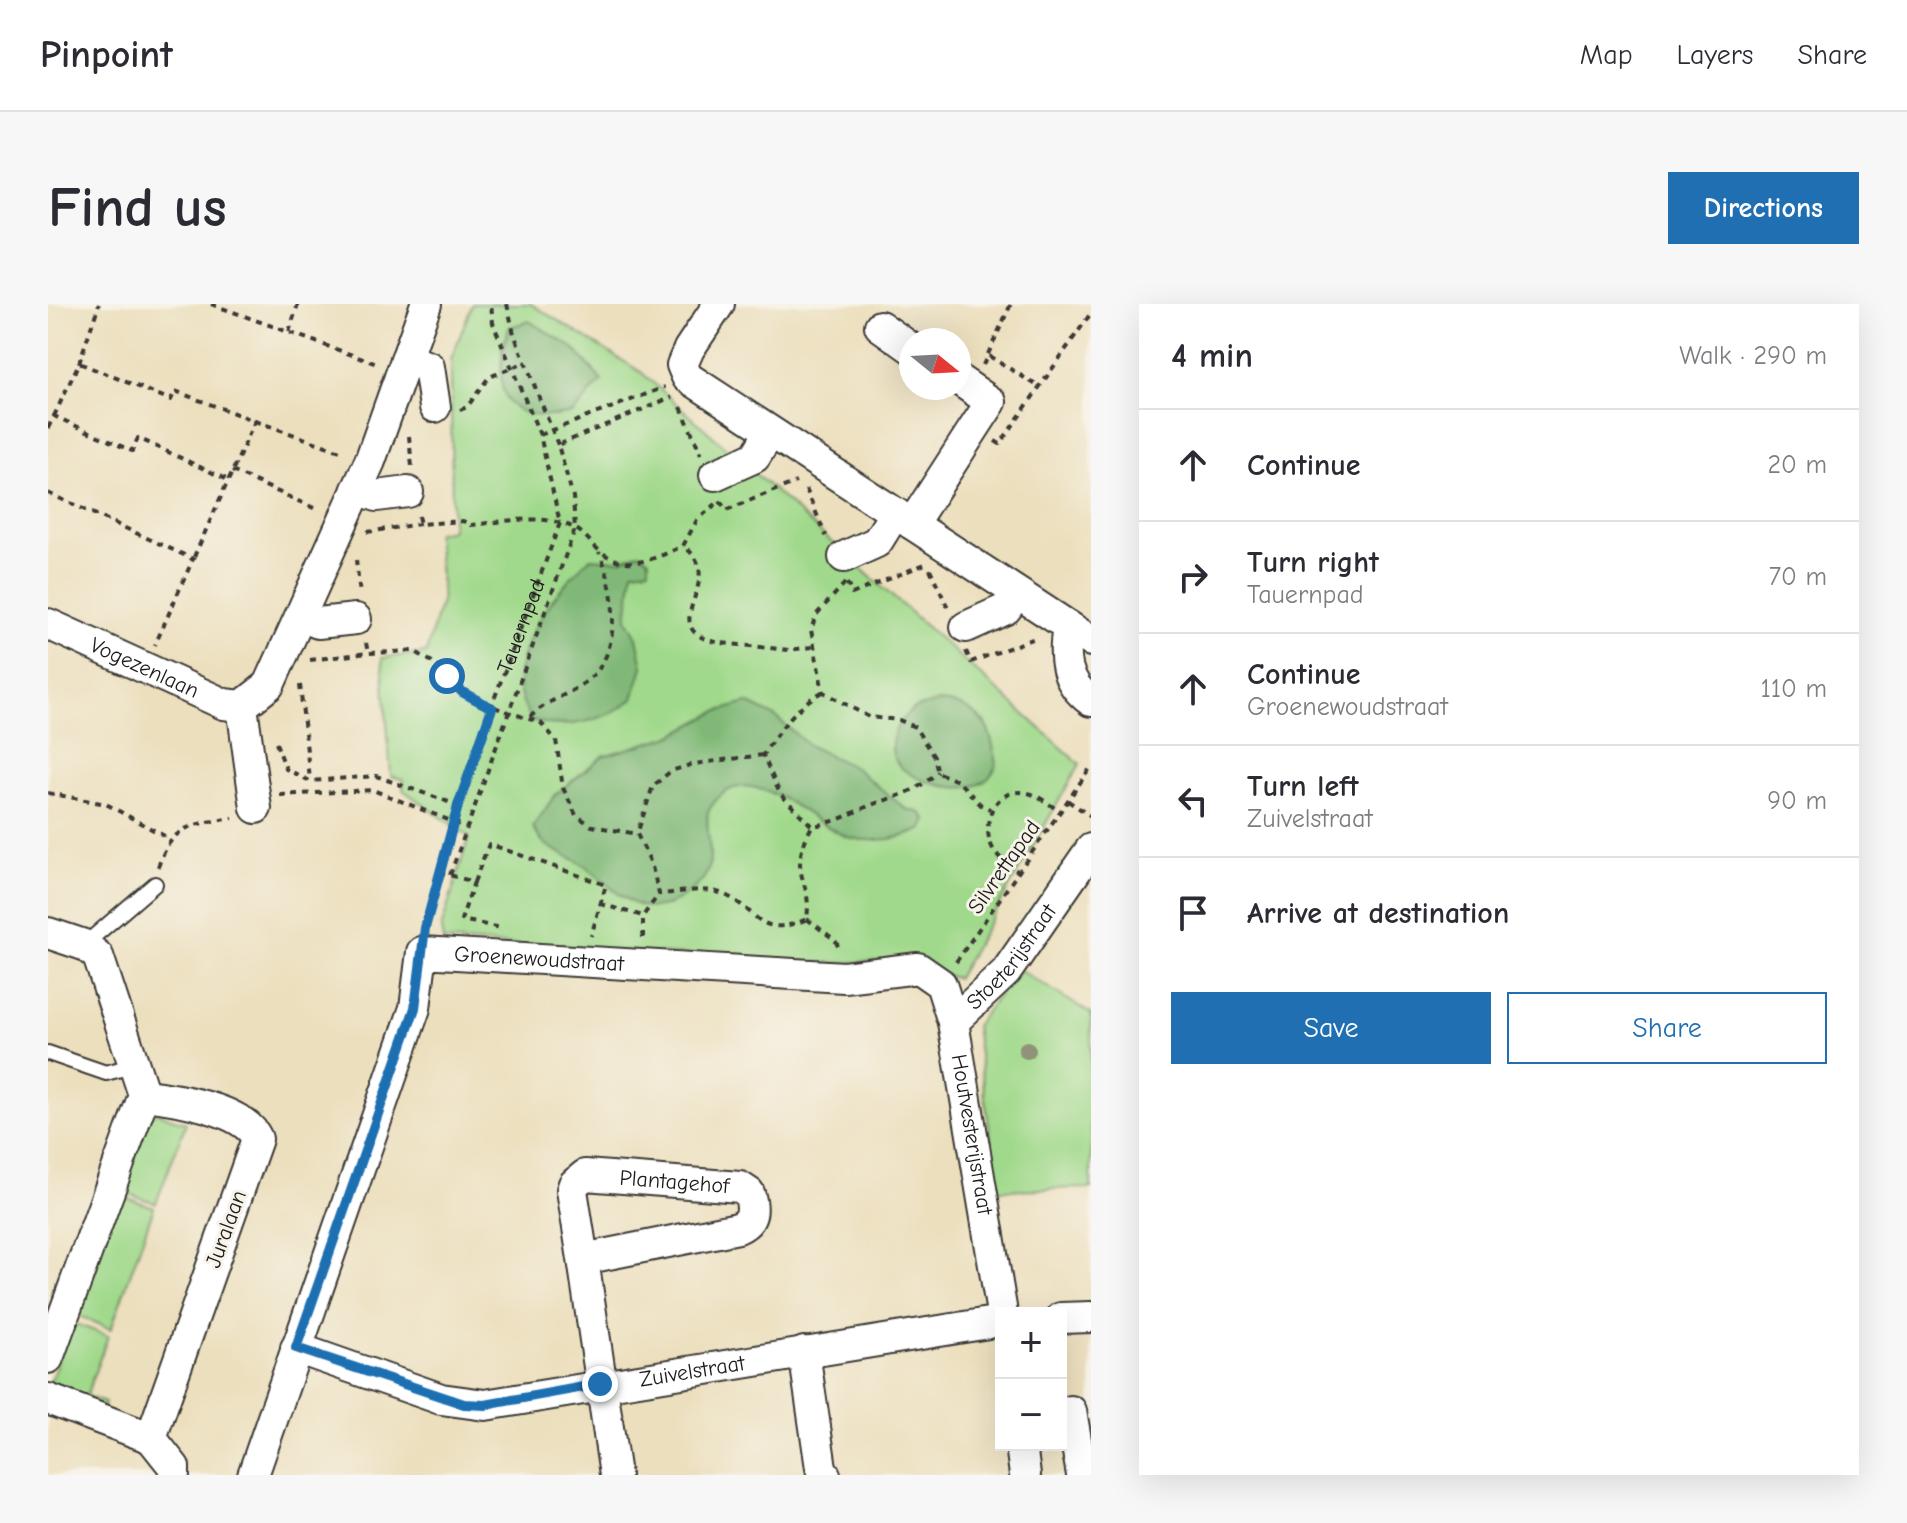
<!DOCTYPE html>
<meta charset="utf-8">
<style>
:root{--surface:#fff;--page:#f7f7f7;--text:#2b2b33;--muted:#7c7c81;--line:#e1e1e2;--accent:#1f6fb2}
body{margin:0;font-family:"Comic Neue",sans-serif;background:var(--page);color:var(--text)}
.controls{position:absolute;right:24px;bottom:24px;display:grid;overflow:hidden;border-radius:0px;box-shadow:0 8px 32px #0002}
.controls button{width:72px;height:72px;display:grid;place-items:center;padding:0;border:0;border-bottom:2px solid var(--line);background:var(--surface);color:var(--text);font:40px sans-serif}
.compass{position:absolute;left:851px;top:24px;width:72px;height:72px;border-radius:50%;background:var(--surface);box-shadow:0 8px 32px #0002;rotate:108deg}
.stop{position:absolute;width:24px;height:24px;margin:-18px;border:6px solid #1f6fb2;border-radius:50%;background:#fff}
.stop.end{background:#1f6fb2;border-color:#fff;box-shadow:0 2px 8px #0008}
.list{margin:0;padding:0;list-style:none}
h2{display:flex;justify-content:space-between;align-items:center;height:104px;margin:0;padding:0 32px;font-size:34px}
h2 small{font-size:26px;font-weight:400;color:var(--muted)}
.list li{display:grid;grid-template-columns:52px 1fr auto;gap:24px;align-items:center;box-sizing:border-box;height:112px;padding:0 32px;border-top:2px solid var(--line)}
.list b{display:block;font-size:30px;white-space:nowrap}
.list p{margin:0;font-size:26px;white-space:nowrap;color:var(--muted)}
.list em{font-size:26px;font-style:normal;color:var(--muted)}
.actions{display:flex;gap:16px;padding:24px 32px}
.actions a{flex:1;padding:18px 0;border:2px solid var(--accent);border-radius:0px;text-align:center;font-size:28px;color:var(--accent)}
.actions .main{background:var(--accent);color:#fff}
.icon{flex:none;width:44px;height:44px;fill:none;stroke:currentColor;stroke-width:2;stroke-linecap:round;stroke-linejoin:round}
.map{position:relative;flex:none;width:1043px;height:1171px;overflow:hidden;border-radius:0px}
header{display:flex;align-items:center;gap:48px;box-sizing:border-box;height:112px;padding:0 40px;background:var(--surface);border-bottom:2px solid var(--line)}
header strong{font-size:38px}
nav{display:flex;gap:44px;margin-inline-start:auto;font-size:28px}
.intro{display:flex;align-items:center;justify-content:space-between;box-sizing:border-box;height:192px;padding:0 48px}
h1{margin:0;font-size:56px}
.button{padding:20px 36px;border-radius:0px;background:var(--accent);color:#fff;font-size:28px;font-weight:700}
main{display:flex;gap:48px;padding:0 48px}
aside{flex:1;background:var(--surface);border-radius:0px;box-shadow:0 8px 32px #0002}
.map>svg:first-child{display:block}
.green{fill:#a0d98b;stroke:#5e7a54;stroke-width:2;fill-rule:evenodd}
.forest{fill:#80b977;stroke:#4e6a4a;stroke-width:2}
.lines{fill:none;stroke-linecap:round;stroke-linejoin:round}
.lane-casing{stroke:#3b3934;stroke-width:18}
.street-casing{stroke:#3b3934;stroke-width:34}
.path{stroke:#3b3934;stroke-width:4;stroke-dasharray:6 6;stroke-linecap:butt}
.lane{stroke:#fff;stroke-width:14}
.street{stroke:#fff;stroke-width:30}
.tree{fill:#909377}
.route{stroke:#1f6fb2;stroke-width:10}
.labels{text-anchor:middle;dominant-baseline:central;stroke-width:6;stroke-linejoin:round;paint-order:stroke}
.street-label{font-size:22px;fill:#1c1c1c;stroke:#f7f3e8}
</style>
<header>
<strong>Pinpoint</strong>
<nav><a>Map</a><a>Layers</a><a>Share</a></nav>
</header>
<div class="intro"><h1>Find us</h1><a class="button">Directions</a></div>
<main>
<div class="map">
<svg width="1043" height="1171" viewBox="0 0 1043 1171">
<rect width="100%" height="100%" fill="#f7f3e8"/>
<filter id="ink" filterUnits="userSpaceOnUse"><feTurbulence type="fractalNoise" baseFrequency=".0125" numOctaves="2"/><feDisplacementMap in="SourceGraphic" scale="16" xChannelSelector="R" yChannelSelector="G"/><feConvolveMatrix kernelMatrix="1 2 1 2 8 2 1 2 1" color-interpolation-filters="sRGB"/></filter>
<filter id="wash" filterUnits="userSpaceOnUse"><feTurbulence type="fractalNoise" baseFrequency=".006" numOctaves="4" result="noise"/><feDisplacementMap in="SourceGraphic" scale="32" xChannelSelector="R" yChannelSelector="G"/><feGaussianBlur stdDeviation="1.8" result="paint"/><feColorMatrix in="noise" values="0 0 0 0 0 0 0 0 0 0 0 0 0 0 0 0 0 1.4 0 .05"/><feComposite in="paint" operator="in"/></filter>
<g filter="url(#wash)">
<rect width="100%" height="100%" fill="#ecdfbd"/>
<path class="green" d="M424 0H483L593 68 1032 460 909 674 829 657 783 659 395 637 393 625 421 533 355 486 356 476 343 472 334 354 378 349 394 294 388 229 404 226 403 56ZM490 22 525 44 548 69C540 95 534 110 504 112L453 67 454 41 462 23ZM913 402 937 418 949 459Z
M970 665 1043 710V884L950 886 927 722Z
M110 809 138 819 108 899 72 887 103 810Z
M70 891 106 903 63 1025 26 1010Z
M23 1018 60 1032 38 1092 57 1099 55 1105 0 1085Z"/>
<path class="forest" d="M481 17 525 44 554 77 525 109C484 117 447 111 454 60 456 45 455 36 462 23Z
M592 248 601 255V265L585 267 579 315 589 333 595 363 585 395C559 416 517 428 484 416 445 364 504 290 542 254L572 256Z
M893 398C924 400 941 416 946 446 947 452 950 457 947 464 933 496 881 482 859 468 834 452 844 421 863 407 872 401 883 400 893 398Z
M699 399 728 413 760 441 807 464 858 505 873 509 879 516 875 525C855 535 825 539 803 534 763 523 695 442 660 508 657 526 665 546 661 563 658 575 647 584 638 591 594 624 569 586 537 562 517 548 496 548 485 523L507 491 555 452 623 432 668 408Z"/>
</g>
<g filter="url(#ink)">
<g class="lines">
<g class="lane-casing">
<path id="lane" d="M36 641 107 580
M0 749 58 769 87 761"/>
</g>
<g class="street-casing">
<g id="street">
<path d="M671 0 641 45 634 61 639 73 1043 337"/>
<path d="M832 22 863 44"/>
<path d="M358 55 381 63 387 103"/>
<path d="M667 171 707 153 721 130"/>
<path d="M309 185 329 192 360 188"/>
<path d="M864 220 943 98 911 76"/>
<path d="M796 253 829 238 847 209"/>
<path d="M253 312 270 319 308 315"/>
<path id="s2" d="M0 320 176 400 194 402 221 381 322 157 378 0"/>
<path d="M1020 322C1015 353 1016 378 1043 397"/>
<path d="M918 323 958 305 968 289"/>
<path d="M194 402 208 504"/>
<path d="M0 629 36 641 50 652 96 791 0 1054"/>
<path id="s3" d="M905 718 958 668 1043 545"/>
<path d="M96 791C124 794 198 805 209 835L103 1134"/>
<path id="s4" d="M535 955 524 886 526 880 537 871 692 883 701 889C706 905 706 917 690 924L535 955 567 1171"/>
<path d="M1013 1014 1043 1013"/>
<path id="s5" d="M248 1044 393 1095 437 1101 953 1017"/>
<path d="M756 1048 773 1164 777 1171"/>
<path d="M0 1095 103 1134 126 1163V1171"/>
<path d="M1023 1107 1034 1171"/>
<path d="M973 1141 977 1171"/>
<path id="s6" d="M205 1171 367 704 374 648 796 673 870 664 893 680 905 718 954 1009"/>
</g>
</g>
<g class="path">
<path d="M163 0 329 60"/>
<path d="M459 0 466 30 510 141"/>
<path d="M241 28 250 0"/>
<path d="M941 52 990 82"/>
<path d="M31 59 51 0"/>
<path d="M935 61 963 0"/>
<path d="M633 103 653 150"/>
<path d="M412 106 419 103 441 73 478 58"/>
<path d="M6 112 31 59 123 96 127 87 207 117 145 255"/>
<path d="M207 117 295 148"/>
<path d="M0 124 6 112 84 147 90 134 180 176"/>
<path d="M492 131 617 83"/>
<path d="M361 132 364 163"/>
<path d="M947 137 952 140 1043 9"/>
<path d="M184 167 270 206"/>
<path d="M758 185 778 232"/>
<path d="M0 189 145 255 107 341"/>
<path d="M672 197 678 206 748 178"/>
<path d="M668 200 649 216 635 242C685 275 599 326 673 339L741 346 764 343"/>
<path d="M370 212 372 220 415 217 423 221C454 218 494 209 524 223 536 228 542 239 552 247 580 269 608 254 635 242"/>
<path d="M319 228 372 220"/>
<path d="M308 256 312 291"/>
<path d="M882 265 900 304"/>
<path d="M797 279 768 311 763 326 775 388 821 413 851 416 867 423 886 453 890 469 910 477 933 501 942 505"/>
<path d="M799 279 804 290 877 260"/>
<path d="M318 339 320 349 366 347 386 359 425 396 493 419 508 436 515 484 528 511 544 522 589 530"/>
<path d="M918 347 923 358 990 333"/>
<path d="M262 356 320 349"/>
<path d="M252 381 262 476"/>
<path d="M774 388C749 401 730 427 715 451L732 490 764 522C789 519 806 507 829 499 856 490 867 488 890 468"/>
<path d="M482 413C499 396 521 391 540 376 575 349 568 283 551 248"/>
<path d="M228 439 238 465 262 477 328 472 409 501"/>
<path d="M715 451 645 460 623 467 605 482 589 530 603 559 611 590C631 589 656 582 675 590 713 607 709 636 759 615 765 572 737 573 764 522"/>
<path d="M0 489 58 500 122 535"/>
<path d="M232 491 325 486 418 523"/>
<path d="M1020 497 1043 512"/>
<path d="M110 563C125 519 144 521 185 514"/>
<path d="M391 568 426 578 413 616 454 624"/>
<path d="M972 569C962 561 950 555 944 543 932 517 947 482 980 489 992 492 1003 502 1013 508"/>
<path d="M402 571 527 225 525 193 510 141 624 93"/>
<path d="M426 578 441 540 558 581 543 632"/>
<path d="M552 600 595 612"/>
<path d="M759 615 787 636 792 646"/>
<path id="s1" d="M377 623 426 449 512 219 492 131 445 19 443 0"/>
<path d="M595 634V612L611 590"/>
<path d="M908 658 1043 463"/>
</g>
<use href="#lane" class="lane"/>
<use href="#street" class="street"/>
</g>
<circle class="tree" cx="979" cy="746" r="9"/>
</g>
<g class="lines" filter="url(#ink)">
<path class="route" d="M399 372 414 388 444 404 410 502 377 624 367 704 248 1044 416 1100 437 1101 552 1080"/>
</g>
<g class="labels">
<g class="street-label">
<text stroke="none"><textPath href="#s1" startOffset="316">Tauernpad</textPath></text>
<text stroke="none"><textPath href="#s2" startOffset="106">Vogezenlaan</textPath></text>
<text transform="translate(956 563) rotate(-55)">Silvrettapad</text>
<text stroke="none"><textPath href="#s3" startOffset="88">Stoeterijstraat</textPath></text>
<text stroke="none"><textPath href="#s6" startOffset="668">Groenewoudstraat</textPath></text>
<text stroke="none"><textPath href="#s6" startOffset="1230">Houtvesterijstraat</textPath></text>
<text stroke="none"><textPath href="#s4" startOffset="180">Plantagehof</textPath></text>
<text transform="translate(178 925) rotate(-70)">Juralaan</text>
<text stroke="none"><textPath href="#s5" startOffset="408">Zuivelstraat</textPath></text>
</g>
</g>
</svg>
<div class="controls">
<button>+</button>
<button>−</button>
</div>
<svg class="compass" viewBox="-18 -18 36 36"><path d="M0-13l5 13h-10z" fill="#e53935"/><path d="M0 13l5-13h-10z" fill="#7c7c81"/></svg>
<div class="stop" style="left:399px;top:372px"></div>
<div class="stop end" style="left:552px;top:1080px"></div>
</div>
<aside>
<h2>4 min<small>Walk · 290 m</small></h2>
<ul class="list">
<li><svg class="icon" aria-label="ahead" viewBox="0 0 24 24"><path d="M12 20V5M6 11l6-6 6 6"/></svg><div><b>Continue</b></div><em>20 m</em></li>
<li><svg class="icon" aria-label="right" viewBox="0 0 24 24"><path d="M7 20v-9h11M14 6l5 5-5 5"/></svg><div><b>Turn right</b><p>Tauernpad</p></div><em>70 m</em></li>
<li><svg class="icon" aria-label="ahead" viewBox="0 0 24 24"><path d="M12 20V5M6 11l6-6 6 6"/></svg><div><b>Continue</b><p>Groenewoudstraat</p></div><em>110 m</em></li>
<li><svg class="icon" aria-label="left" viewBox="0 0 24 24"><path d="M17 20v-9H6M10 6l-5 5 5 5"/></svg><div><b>Turn left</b><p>Zuivelstraat</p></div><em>90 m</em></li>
<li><svg class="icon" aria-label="arrive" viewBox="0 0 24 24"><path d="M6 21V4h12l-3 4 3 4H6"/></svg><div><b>Arrive at destination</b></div></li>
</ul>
<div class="actions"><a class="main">Save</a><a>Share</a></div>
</aside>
</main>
